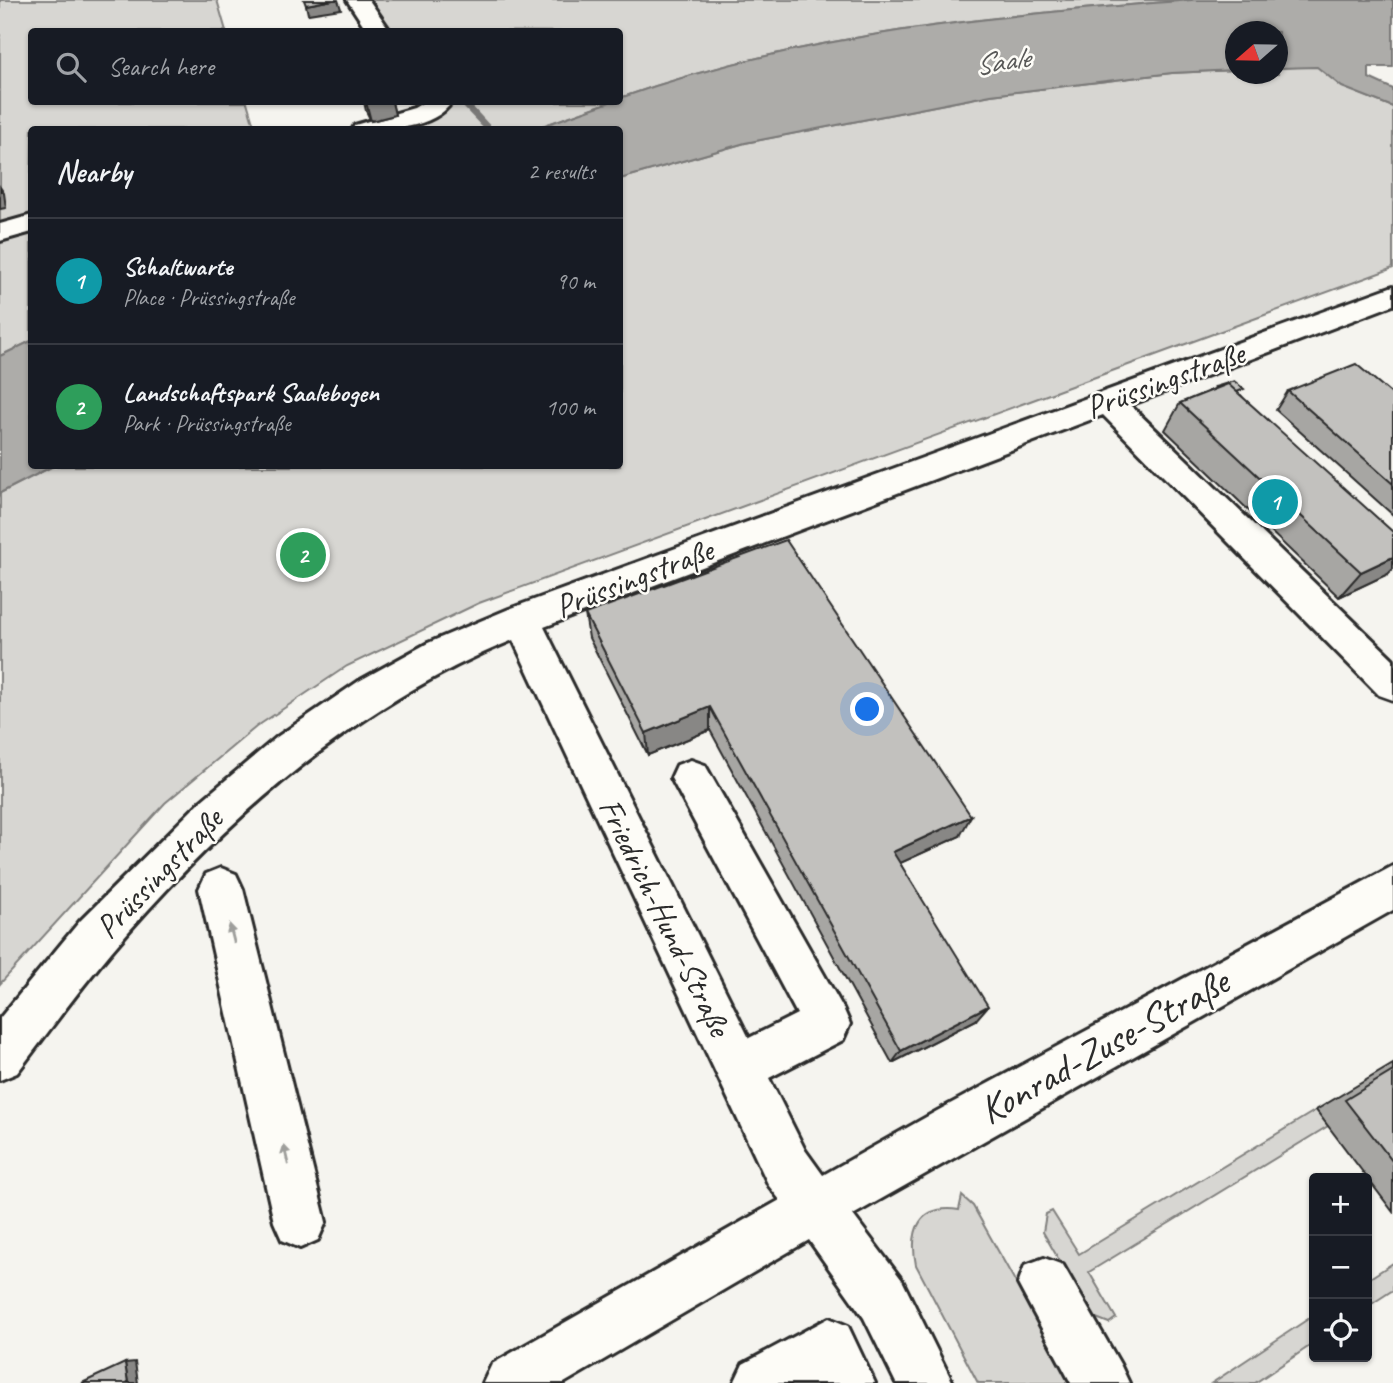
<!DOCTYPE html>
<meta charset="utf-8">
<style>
:root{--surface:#171b24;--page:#242831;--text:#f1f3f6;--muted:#9ea1a6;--line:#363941;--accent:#2563eb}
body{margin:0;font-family:Caveat,sans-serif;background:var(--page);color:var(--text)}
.controls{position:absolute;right:21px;bottom:21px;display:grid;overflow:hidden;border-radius:7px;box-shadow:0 2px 5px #0004}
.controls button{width:63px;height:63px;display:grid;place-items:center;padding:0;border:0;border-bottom:2px solid var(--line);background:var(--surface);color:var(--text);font:35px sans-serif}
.compass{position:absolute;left:1225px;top:21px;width:63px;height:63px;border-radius:50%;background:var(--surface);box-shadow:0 2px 5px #0004;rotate:250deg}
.you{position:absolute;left:868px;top:710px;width:24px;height:24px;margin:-18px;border:5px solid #fff;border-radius:50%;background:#1a73e8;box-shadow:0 0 0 10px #1a73e833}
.badge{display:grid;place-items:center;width:46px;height:46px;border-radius:50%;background:var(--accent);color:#fff;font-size:23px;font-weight:700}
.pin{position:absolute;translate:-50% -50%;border:4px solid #fff;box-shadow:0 2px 7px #0006}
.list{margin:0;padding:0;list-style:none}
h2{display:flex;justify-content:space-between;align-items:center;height:91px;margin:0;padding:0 28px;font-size:30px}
h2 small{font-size:23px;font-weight:400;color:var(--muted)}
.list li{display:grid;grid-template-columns:46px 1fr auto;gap:21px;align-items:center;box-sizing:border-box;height:126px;padding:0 28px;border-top:2px solid var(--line)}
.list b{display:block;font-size:26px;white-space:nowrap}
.list p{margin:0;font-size:23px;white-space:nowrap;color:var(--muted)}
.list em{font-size:23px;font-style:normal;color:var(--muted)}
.icon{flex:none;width:38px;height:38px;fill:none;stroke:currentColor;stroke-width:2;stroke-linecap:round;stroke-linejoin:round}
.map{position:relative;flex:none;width:1393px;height:1383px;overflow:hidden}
.search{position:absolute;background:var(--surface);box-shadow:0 2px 5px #0004;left:28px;top:28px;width:595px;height:77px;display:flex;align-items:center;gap:18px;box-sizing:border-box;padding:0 24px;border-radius:7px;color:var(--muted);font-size:26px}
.panel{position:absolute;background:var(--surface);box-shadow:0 2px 5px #0004;left:28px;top:126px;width:595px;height:343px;border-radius:7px}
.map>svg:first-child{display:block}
.green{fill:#d7d6d2;stroke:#81807e;stroke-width:2}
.water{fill:#adaca9;stroke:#797877;stroke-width:2}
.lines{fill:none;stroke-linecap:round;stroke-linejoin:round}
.stream{fill:#797877;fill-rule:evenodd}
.minor-casing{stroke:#2b2b2b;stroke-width:6}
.minor{fill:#fdfcf7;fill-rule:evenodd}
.wall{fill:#a7a6a3;stroke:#2b2b2b;stroke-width:2}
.shaded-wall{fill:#888785;stroke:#2b2b2b;stroke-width:2}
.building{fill:#c2c1be;stroke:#2b2b2b;stroke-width:2}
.oneway{fill:#9e9e9b}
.labels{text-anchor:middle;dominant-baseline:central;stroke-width:5;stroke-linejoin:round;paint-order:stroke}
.far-water-label{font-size:30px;font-style:italic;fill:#585857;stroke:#fdfcf7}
.street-label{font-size:33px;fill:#2b2b2b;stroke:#fdfcf7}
.near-street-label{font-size:40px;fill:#2b2b2b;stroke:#fdfcf7}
</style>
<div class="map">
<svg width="1393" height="1383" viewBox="0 0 1393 1383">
<rect width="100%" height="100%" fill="#f5f4ef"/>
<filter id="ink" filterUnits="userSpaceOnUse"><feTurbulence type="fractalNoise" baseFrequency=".0143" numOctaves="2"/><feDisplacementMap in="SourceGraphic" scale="14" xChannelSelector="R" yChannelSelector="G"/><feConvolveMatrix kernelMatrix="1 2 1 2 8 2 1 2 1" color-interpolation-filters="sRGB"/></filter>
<g filter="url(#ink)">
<path class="green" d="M0 0H217L226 31 32 32V102H247L255 129 32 130 31 215 0 225Z
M364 0H1192C999 15 803 33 620 98V32L388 31Z
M1317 66 1343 87 1393 107V268L479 603 347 666 256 727 165 803 0 984V493L53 466H620V179L745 143 991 95 1172 73 1235 70 1236 74H1278V68Z
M411 102H610L534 129 386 130 422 120Z
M31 231V341L0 356V240Z
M1316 1110 1328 1126 1089 1272 1116 1318 1109 1323 1091 1316 1043 1232 1046 1214 1052 1211 1079 1254Z
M962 1196 973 1206 1072 1383H978L916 1265C909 1230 919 1204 959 1210Z
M1393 1263V1290L1367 1307V1280Z
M1314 1315V1343L1255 1383H1212Z"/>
<path class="water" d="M1192 0H1393V67H1369V78L1393 89V107L1342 87 1317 67 1278 68V32H1236L1235 70 1172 73 991 95 745 143 620 179V130L534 129 610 102H620V98C803 33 999 15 1192 0Z
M31 341 32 466H53L0 493V356Z"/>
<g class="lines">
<path class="stream" d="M463 103H469L494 130H485L463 107Z"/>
<g class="minor-casing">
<path id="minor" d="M347 0H369L391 32H368Z
M424 102H452C432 131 383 130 352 130L355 125 414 108Z
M32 215V232L0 241V224Z
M1393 286V305L1130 405 1393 659V700L1379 695 1103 415 544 627 749 1038 797 1014 671 778 677 765 691 760 705 765 843 1008 850 1024 843 1040 769 1078 805 1150 823 1175 937 1111 1393 866V910L853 1215 902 1280 953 1383H896L864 1318 809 1240 564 1383H483L492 1364 780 1200 769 1186 513 640C354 705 222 822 111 952 78 991 48 1032 17 1073L0 1080V1018L80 921 201 801 277 737 359 681 428 643 509 609Z
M221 868 236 874 243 889 326 1222 318 1240 300 1248 282 1240 274 1222 199 889 206 874Z
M1044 1258 1063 1265 1120 1364 1129 1383H1071L1018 1284 1025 1265Z
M829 1318 848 1326 875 1383H734L743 1364Z"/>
</g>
<use href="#minor" class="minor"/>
</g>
<path class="wall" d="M364 102H392L395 115 371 121 366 111Z
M1215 387 1241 395 1388 574 1339 597 1165 430 1180 403 1214 389Z
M1288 391 1393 395V515L1276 410Z
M585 614 960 836 900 863 976 1020 892 1063 710 730 648 755 589 638Z
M1393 1064V1212L1316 1110Z"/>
<path class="shaded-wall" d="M333 0H338L341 9 308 14 306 5Z
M366 102H392L395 115 371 121Z
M0 187 4 193 6 208 0 209Z
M1393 557V569L1388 574 1339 597 1361 572Z
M710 707V730L648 755 646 733Z
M971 816 960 836 885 870 893 852Z
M988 1006 976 1020 892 1063 901 1051Z
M135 1362 138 1383H128L125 1363Z"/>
<path class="building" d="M304 0H333L306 5Z
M1356 364 1393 395V484L1288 391Z
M1234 381 1244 389 1237 392 1228 384 1216 388 1215 387Z
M1228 384 1393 532V557L1361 572 1180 403Z
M786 540 971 816 893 852 988 1006 901 1051 710 707 646 733 585 614Z
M1393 1071V1162L1345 1100Z
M125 1363 128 1383H82Z"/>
<defs><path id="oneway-solid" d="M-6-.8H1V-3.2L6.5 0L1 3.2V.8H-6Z" transform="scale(1.75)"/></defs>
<g class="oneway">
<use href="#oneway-solid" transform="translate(232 934) rotate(-104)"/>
<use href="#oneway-solid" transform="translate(286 1155) rotate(-103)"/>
</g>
</g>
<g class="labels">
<g class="far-water-label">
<text transform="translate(1002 61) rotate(-8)">Saale</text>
</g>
<g class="street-label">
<text transform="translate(1165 380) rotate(-20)">Prüssingstraße</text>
<text transform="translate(634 578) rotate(-21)">Prüssingstraße</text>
<text transform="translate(159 873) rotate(-46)">Prüssingstraße</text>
<text transform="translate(665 917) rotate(64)">Friedrich-Hund-Straße</text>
</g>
<g class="near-street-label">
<text transform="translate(1104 1046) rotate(-29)">Konrad-Zuse-Straße</text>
</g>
</g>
</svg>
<div class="controls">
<button>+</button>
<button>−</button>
<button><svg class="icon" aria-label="locate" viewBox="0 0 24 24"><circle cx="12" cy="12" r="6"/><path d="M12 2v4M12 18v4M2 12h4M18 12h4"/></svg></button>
</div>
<svg class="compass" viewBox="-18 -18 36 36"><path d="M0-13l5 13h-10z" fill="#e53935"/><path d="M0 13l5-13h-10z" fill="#9ea1a6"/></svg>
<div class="you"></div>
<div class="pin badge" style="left:1275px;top:502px;background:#0f9aa8">1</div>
<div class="pin badge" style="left:303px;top:555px;background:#2e9e5b">2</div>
<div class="search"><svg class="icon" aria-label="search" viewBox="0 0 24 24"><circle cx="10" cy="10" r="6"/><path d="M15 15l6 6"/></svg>Search here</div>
<section class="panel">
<h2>Nearby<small>2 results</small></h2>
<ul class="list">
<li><span class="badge" style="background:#0f9aa8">1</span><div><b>Schaltwarte</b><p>Place · Prüssingstraße</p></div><em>90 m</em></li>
<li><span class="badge" style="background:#2e9e5b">2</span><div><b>Landschaftspark Saalebogen</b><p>Park · Prüssingstraße</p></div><em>100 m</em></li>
</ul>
</section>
</div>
